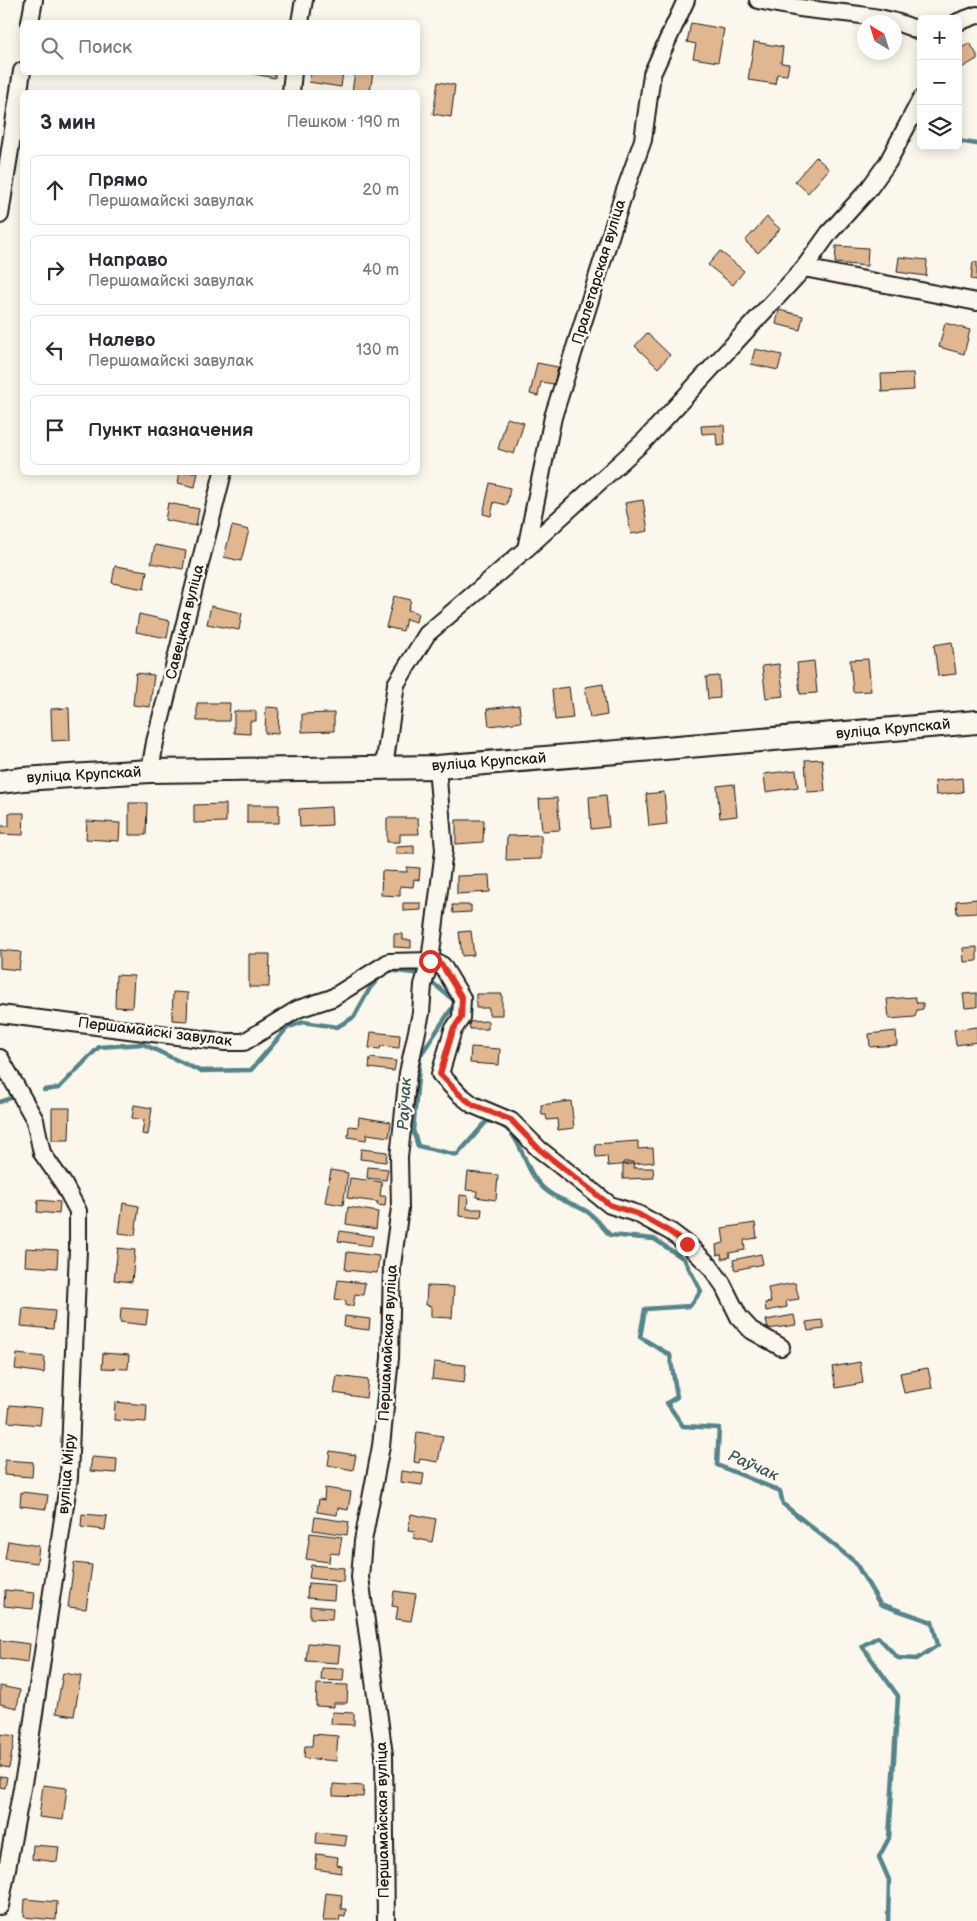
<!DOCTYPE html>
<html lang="ru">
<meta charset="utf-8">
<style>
:root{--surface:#fff;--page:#f7f7f7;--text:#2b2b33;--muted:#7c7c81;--line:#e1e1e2}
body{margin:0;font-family:"Balsamiq Sans",sans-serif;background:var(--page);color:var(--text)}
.controls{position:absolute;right:15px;top:15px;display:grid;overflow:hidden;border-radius:8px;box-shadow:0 2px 12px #0003}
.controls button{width:45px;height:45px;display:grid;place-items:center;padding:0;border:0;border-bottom:1px solid var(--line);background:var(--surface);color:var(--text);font:25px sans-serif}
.compass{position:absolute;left:857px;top:15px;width:45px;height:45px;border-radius:50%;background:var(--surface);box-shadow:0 2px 12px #0003;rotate:322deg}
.stop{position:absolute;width:15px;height:15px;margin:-11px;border:4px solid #d93025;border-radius:50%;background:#fff}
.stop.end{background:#d93025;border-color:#fff;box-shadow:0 1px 5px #0008}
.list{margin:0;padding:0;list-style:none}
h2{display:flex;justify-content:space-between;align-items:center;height:65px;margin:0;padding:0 20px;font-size:21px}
h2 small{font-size:16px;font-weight:400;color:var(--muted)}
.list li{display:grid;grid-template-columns:32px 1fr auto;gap:15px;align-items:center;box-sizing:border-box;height:70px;margin:0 10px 10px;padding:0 10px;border:1px solid var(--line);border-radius:8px}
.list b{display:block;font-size:19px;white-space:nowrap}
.list p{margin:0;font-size:16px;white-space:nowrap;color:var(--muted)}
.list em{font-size:16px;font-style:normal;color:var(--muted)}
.icon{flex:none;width:28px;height:28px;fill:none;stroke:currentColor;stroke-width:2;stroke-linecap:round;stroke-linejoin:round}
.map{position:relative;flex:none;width:977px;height:1921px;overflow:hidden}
.search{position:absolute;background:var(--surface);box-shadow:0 2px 12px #0003;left:20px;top:20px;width:400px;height:55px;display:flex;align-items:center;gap:12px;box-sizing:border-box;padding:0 18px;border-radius:8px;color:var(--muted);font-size:19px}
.panel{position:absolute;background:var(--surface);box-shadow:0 2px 12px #0003;left:20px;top:90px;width:400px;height:385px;border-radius:8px}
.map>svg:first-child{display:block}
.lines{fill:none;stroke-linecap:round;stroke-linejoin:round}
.stream{stroke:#548489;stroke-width:4.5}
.building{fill:#e0b791;stroke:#1c1c1c}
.street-casing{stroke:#1c1c1c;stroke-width:20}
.secondary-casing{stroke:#1c1c1c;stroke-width:26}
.street{stroke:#fbf7ec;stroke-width:16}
.secondary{stroke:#fbf7ec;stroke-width:22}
.route{stroke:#d93025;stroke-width:6}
.labels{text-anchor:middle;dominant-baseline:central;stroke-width:5;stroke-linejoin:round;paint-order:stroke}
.street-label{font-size:15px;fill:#1c1c1c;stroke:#fbf7ec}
.water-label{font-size:16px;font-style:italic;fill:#3d595c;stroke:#fbf7ec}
</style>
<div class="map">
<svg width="977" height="1921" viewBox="0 0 977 1921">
<rect width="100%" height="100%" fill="#fbf7ec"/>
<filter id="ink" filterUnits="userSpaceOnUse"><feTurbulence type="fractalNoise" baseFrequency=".02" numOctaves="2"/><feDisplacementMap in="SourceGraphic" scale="10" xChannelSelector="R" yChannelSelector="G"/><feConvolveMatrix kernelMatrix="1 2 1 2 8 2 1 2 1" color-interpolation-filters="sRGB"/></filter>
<g filter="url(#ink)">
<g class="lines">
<path class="stream" d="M958 141 977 144
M429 980 456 1002 420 1056 413 1130 418 1146 457 1155 487 1121C519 1124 520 1156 534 1177 549 1199 565 1199 586 1211 595 1216 603 1228 610 1235L654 1239 684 1259 701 1291 690 1306 645 1309 640 1337 670 1355 677 1397 667 1403 683 1426 719 1428 717 1465 780 1491 783 1504 855 1562 880 1604 932 1622 938 1645 917 1659 898 1658 878 1637 862 1646 898 1696 889 1838 879 1857 889 1880 888 1921
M44 1090 59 1088 99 1047 143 1044 200 1071 251 1070 287 1028 303 1022 337 1027 354 1017 370 988 386 970 415 973 422 977
M0 1102 11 1098"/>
</g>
<path class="building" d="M691 23 724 29 718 62 693 58 696 44 687 42Z
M754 42 783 47 781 63 789 64 787 75 777 74 775 84 748 80Z
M970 43 977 55V59L958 70V50Z
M243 72H275V78Z
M311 72H343L341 87 309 82Z
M355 72H373L370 92H352Z
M438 82 455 85 451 117 433 114Z
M816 157 829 169 808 193 795 181Z
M767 217 780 229 758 253 745 241Z
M836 246 868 248 867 266 835 263Z
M720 251 744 271 733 285 708 265Z
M899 257 927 260 926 276 897 272Z
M973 262H977V280L971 279Z
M779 310 803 316 800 330 776 324Z
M945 323 970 330 964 354 939 347Z
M647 333 670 355 658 368 635 346Z
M755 349 782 355 778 370 751 364Z
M537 363 558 367 554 384 541 382 538 396 530 394Z
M913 373 914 390 882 392 881 374Z
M507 418 524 423 514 454 498 449Z
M724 425 725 445 717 446 716 433 702 434 701 426Z
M180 472H198L195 487 178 483Z
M490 483 510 488 507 505 494 502 491 516 483 514Z
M643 500 648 531 631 534 625 503Z
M168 503 199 509 196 526 165 520Z
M232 526 249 530 241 561 224 557Z
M155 545 186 551 183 569 151 563Z
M115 566 147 571 144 589 112 583Z
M394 596 411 600 408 610 418 613 416 622 406 619 403 631 386 627Z
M211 606 242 613 239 630 207 624Z
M139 614 170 621 167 638 136 632Z
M952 642 956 674 938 676 934 645Z
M868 659 871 691 853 692 850 660Z
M814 661 817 693 800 694 797 663Z
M779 664 784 696 766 698 762 666Z
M136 673 154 675 150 707 133 705Z
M719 676 720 698 708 699 706 677Z
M603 684 607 715 590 718 585 687Z
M569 687 573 718 555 720 552 689Z
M197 703H230L229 721H197Z
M519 705 521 722 489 726 487 709Z
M266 707 279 708 278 734 265 733Z
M69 708 70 740 52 741 51 709Z
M234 711H256V721H250V734L234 733Z
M334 713V731L302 732V714Z
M822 759 825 791 807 792 805 760Z
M796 770 798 787 766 792 764 774Z
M962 778 963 792 936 795 935 781Z
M734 784 737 816 720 818 717 786Z
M664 792 667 824 649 826 646 794Z
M606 795 609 827 591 829 589 797Z
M557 798 560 830 542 831 539 799Z
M129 803H147L146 835H129Z
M226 804V822L194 823V805Z
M247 805H279V823H247Z
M331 807 332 825 300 827 299 809Z
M9 813H24L23 835 0 834V826H9Z
M387 818H418L419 834H400V842H387Z
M456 820H484L483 842 456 844Z
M87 821 120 823 119 841 86 839Z
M541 835V859L506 860 507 836Z
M414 846V854H396V847Z
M407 867 420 868 419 880 414 879 413 887 400 886V896L381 895 382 871 407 872Z
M489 875 490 892 457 894V876Z
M977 899V913L957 914 956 901Z
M403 903H421V910L403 911Z
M452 905H471V912L453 913Z
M471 931 474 955 462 956 459 932Z
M394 934H403V940H411V948L394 947Z
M977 947V961L964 962 963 948Z
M0 950 21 952 19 970 0 968Z
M249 954H270L269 987H249Z
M116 975 134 976 132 1008 115 1007Z
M173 992 188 993 187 1021 172 1020Z
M977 993V1007L965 1008 963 994Z
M476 994H502V1015H489V1008H476Z
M915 997 917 1003H923V1009L917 1010 915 1017 889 1019 887 999Z
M488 1021V1029H470L469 1022Z
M977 1027V1042L956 1045 954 1030Z
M896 1031 897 1045 870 1047 869 1034Z
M371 1032 400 1035 399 1048 381 1046 380 1049 369 1048Z
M471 1047 500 1049 499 1065 470 1063Z
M370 1058 396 1061 394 1071 369 1068Z
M571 1101 574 1128 558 1130 557 1119 547 1120 546 1115H542L541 1105Z
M134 1105 152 1108 148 1135 142 1134 144 1120 132 1118Z
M52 1108H70L69 1140H52Z
M359 1117 391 1122 389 1137 367 1134 366 1140 348 1137 349 1126 358 1127Z
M638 1141V1149L653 1148 654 1162 608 1166 607 1156 596 1157 595 1144Z
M361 1149 387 1152 386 1162 360 1159Z
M623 1162H633L634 1168H653L654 1178 623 1179Z
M368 1167 388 1169 386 1180 367 1178Z
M331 1170 348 1173 343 1205 325 1202Z
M468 1172 498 1175 496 1200 476 1197 477 1191 466 1190Z
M350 1178 382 1182 380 1196H386L385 1206 377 1205 378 1202 347 1198Z
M460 1195 468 1196 467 1209H482L481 1218 459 1216Z
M38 1200 60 1202 59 1214 37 1212Z
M123 1203 139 1206 135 1235 119 1233Z
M348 1207 378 1212 376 1229 346 1224Z
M755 1223 757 1238 744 1240 745 1250 729 1253 730 1257 722 1259 721 1254 717 1255 716 1245 724 1243 722 1228Z
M340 1231 373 1236 371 1246 338 1241Z
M26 1248 58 1250 57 1268 25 1266Z
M118 1248 135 1250 132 1282 114 1280Z
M347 1252 379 1256 377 1273 345 1270Z
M761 1254 763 1264 735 1270 733 1260Z
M338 1280 365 1283 363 1295 355 1294 353 1306H346V1301L335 1299Z
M795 1283 799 1299 786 1301 787 1307 766 1311 765 1303 771 1302 768 1288Z
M427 1286 454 1287 452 1318 431 1317V1306L426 1305Z
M23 1308 55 1311 53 1329 21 1326Z
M121 1308 148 1310 146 1325 120 1322Z
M794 1315 796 1325 768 1329 766 1320Z
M345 1316 370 1319 369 1330 344 1327Z
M822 1320 824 1329 808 1331 806 1322Z
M103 1353 129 1355 128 1369 102 1368Z
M17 1354 45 1357 44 1373 15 1369Z
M434 1362 466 1365 464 1383 432 1379Z
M860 1362 863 1383 836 1388 832 1367Z
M928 1368 932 1388 904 1393 900 1373Z
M337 1376 368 1380 366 1398 334 1393Z
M115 1402 147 1405 146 1422 114 1420Z
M10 1405 42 1408 40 1425 8 1422Z
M417 1432 443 1436 438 1462 420 1459 419 1463 414 1462Z
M330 1451 356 1455 353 1470 328 1465Z
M92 1457 117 1459 116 1473 90 1471Z
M5 1460 33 1462 32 1477 4 1475Z
M401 1471 424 1474 422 1485 400 1482Z
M325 1488 351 1492 348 1510 338 1508 337 1515 317 1512 319 1499 324 1500Z
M21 1492 48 1495 46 1509 20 1506Z
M82 1514 107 1516 105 1530 81 1527Z
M411 1514 436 1519 432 1542 413 1538 415 1531 408 1530Z
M315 1517 349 1522 347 1535 313 1530Z
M310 1533 342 1537 339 1554 330 1553 329 1562 306 1559Z
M8 1541 39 1546 37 1563 5 1559Z
M74 1563 92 1565 86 1609 68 1607Z
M311 1565 344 1568 343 1582 309 1578Z
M308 1583 335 1585 334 1600 307 1598Z
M5 1590 35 1593 33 1609 4 1606Z
M394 1591 416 1594 411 1621 396 1619 398 1607 392 1606Z
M310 1606 333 1608 332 1619 310 1618Z
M0 1640 30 1644 28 1662 0 1658Z
M308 1643 340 1646 338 1663 306 1661Z
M322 1668 344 1669 343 1681 321 1680Z
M63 1673 81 1676 74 1716 56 1713Z
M317 1684 348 1685 347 1703H334V1707L316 1706Z
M0 1686 20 1690 17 1708 0 1704Z
M332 1712 354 1713V1725L331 1724Z
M0 1734 15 1736 9 1768 0 1766Z
M313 1734 338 1736 336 1761 304 1758 305 1746H312Z
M0 1776 7 1777 5 1788 0 1787Z
M333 1784 364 1786 363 1797 333 1796Z
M43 1785 67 1788 63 1820 39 1817Z
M317 1832 347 1835 345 1846 316 1843Z
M33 1845 59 1847 57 1862 32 1859Z
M317 1854 338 1857 337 1865 342 1866 341 1873 315 1869Z
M326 1893 342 1895 341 1909H346L345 1917 340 1916 339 1921H323Z
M25 1899 57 1902 56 1920 24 1917Z"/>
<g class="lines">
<g class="street-casing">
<path id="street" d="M758 0C772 3 786 6 800 8 839 14 885 13 921 32
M30 22 34 0
M300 22 304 0
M958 22 977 15
M291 92 293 72
M0 215 22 71
M804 268 977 302
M526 549 553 417 622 199 643 140 652 74 686 0
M384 767 396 684 427 634 526 549 645 440 804 268 829 233 868 190 888 162 921 99
M150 771 155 742 223 472
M0 1014 225 1042H244L298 1009 332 998 389 962 430 961 442 965 462 998 461 1018 453 1030 440 1074 459 1094 473 1105 511 1121 539 1149 610 1205 638 1214 671 1232 687 1244 709 1265 722 1283 739 1317 751 1330 781 1347
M0 1058 35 1120 42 1153 63 1183 78 1211V1249L69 1478 26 1767 0 1906
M386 1921 384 1755 360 1577 363 1541 381 1446 390 1358 392 1265 400 1208 399 1157 408 1073 421 1013 423 985 430 961 444 850 437 767"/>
</g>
<g class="secondary-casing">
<path id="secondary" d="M0 782 23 779 150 771 437 767 977 722"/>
</g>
<use href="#street" class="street"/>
<use href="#secondary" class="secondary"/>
</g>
</g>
<g class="lines" filter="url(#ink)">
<path class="route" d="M430 961 442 965 462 998 461 1018 453 1030 440 1074 459 1094 473 1105 511 1120 539 1149 610 1205 638 1214 670 1232 687 1244"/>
</g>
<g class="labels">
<g class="street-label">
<text transform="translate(599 272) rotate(-73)">Пралетарская вуліца</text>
<text transform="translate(185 622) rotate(-76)">Савецкая вуліца</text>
<text transform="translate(893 729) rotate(-5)">вуліца Крупскай</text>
<text transform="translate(489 762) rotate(-4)">вуліца Крупскай</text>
<text transform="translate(84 775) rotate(-3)">вуліца Крупскай</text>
<text transform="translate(155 1032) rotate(7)">Першамайскі завулак</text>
<text transform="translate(388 1343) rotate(-87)">Першамайская вуліца</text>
<text transform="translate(67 1474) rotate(-85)">вуліца Міру</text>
<text transform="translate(383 1820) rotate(-91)">Першамайская вуліца</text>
</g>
<g class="water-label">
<text transform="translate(405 1104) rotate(-87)">Раўчак</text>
<text transform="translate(753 1466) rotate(24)">Раўчак</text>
</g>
</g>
</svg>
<div class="controls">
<button>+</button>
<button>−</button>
<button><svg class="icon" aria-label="layers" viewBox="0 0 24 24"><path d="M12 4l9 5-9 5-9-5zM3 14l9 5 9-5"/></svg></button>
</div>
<svg class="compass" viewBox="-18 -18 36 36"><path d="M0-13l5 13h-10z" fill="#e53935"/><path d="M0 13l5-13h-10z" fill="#7c7c81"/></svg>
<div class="stop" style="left:430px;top:961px"></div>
<div class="stop end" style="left:687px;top:1244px"></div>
<div class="search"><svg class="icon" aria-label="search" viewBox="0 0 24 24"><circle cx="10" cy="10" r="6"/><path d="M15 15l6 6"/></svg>Поиск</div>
<section class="panel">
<h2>3 мин<small>Пешком · 190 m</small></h2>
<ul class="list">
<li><svg class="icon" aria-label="ahead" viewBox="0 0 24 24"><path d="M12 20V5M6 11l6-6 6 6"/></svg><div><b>Прямо</b><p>Першамайскі завулак</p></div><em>20 m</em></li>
<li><svg class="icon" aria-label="right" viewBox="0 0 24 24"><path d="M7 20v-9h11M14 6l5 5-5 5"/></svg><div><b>Направо</b><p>Першамайскі завулак</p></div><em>40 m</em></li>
<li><svg class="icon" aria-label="left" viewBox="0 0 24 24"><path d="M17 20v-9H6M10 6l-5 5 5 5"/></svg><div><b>Налево</b><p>Першамайскі завулак</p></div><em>130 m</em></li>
<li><svg class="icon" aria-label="arrive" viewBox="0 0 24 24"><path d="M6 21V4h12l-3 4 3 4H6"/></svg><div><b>Пункт назначения</b></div></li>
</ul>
</section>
</div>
